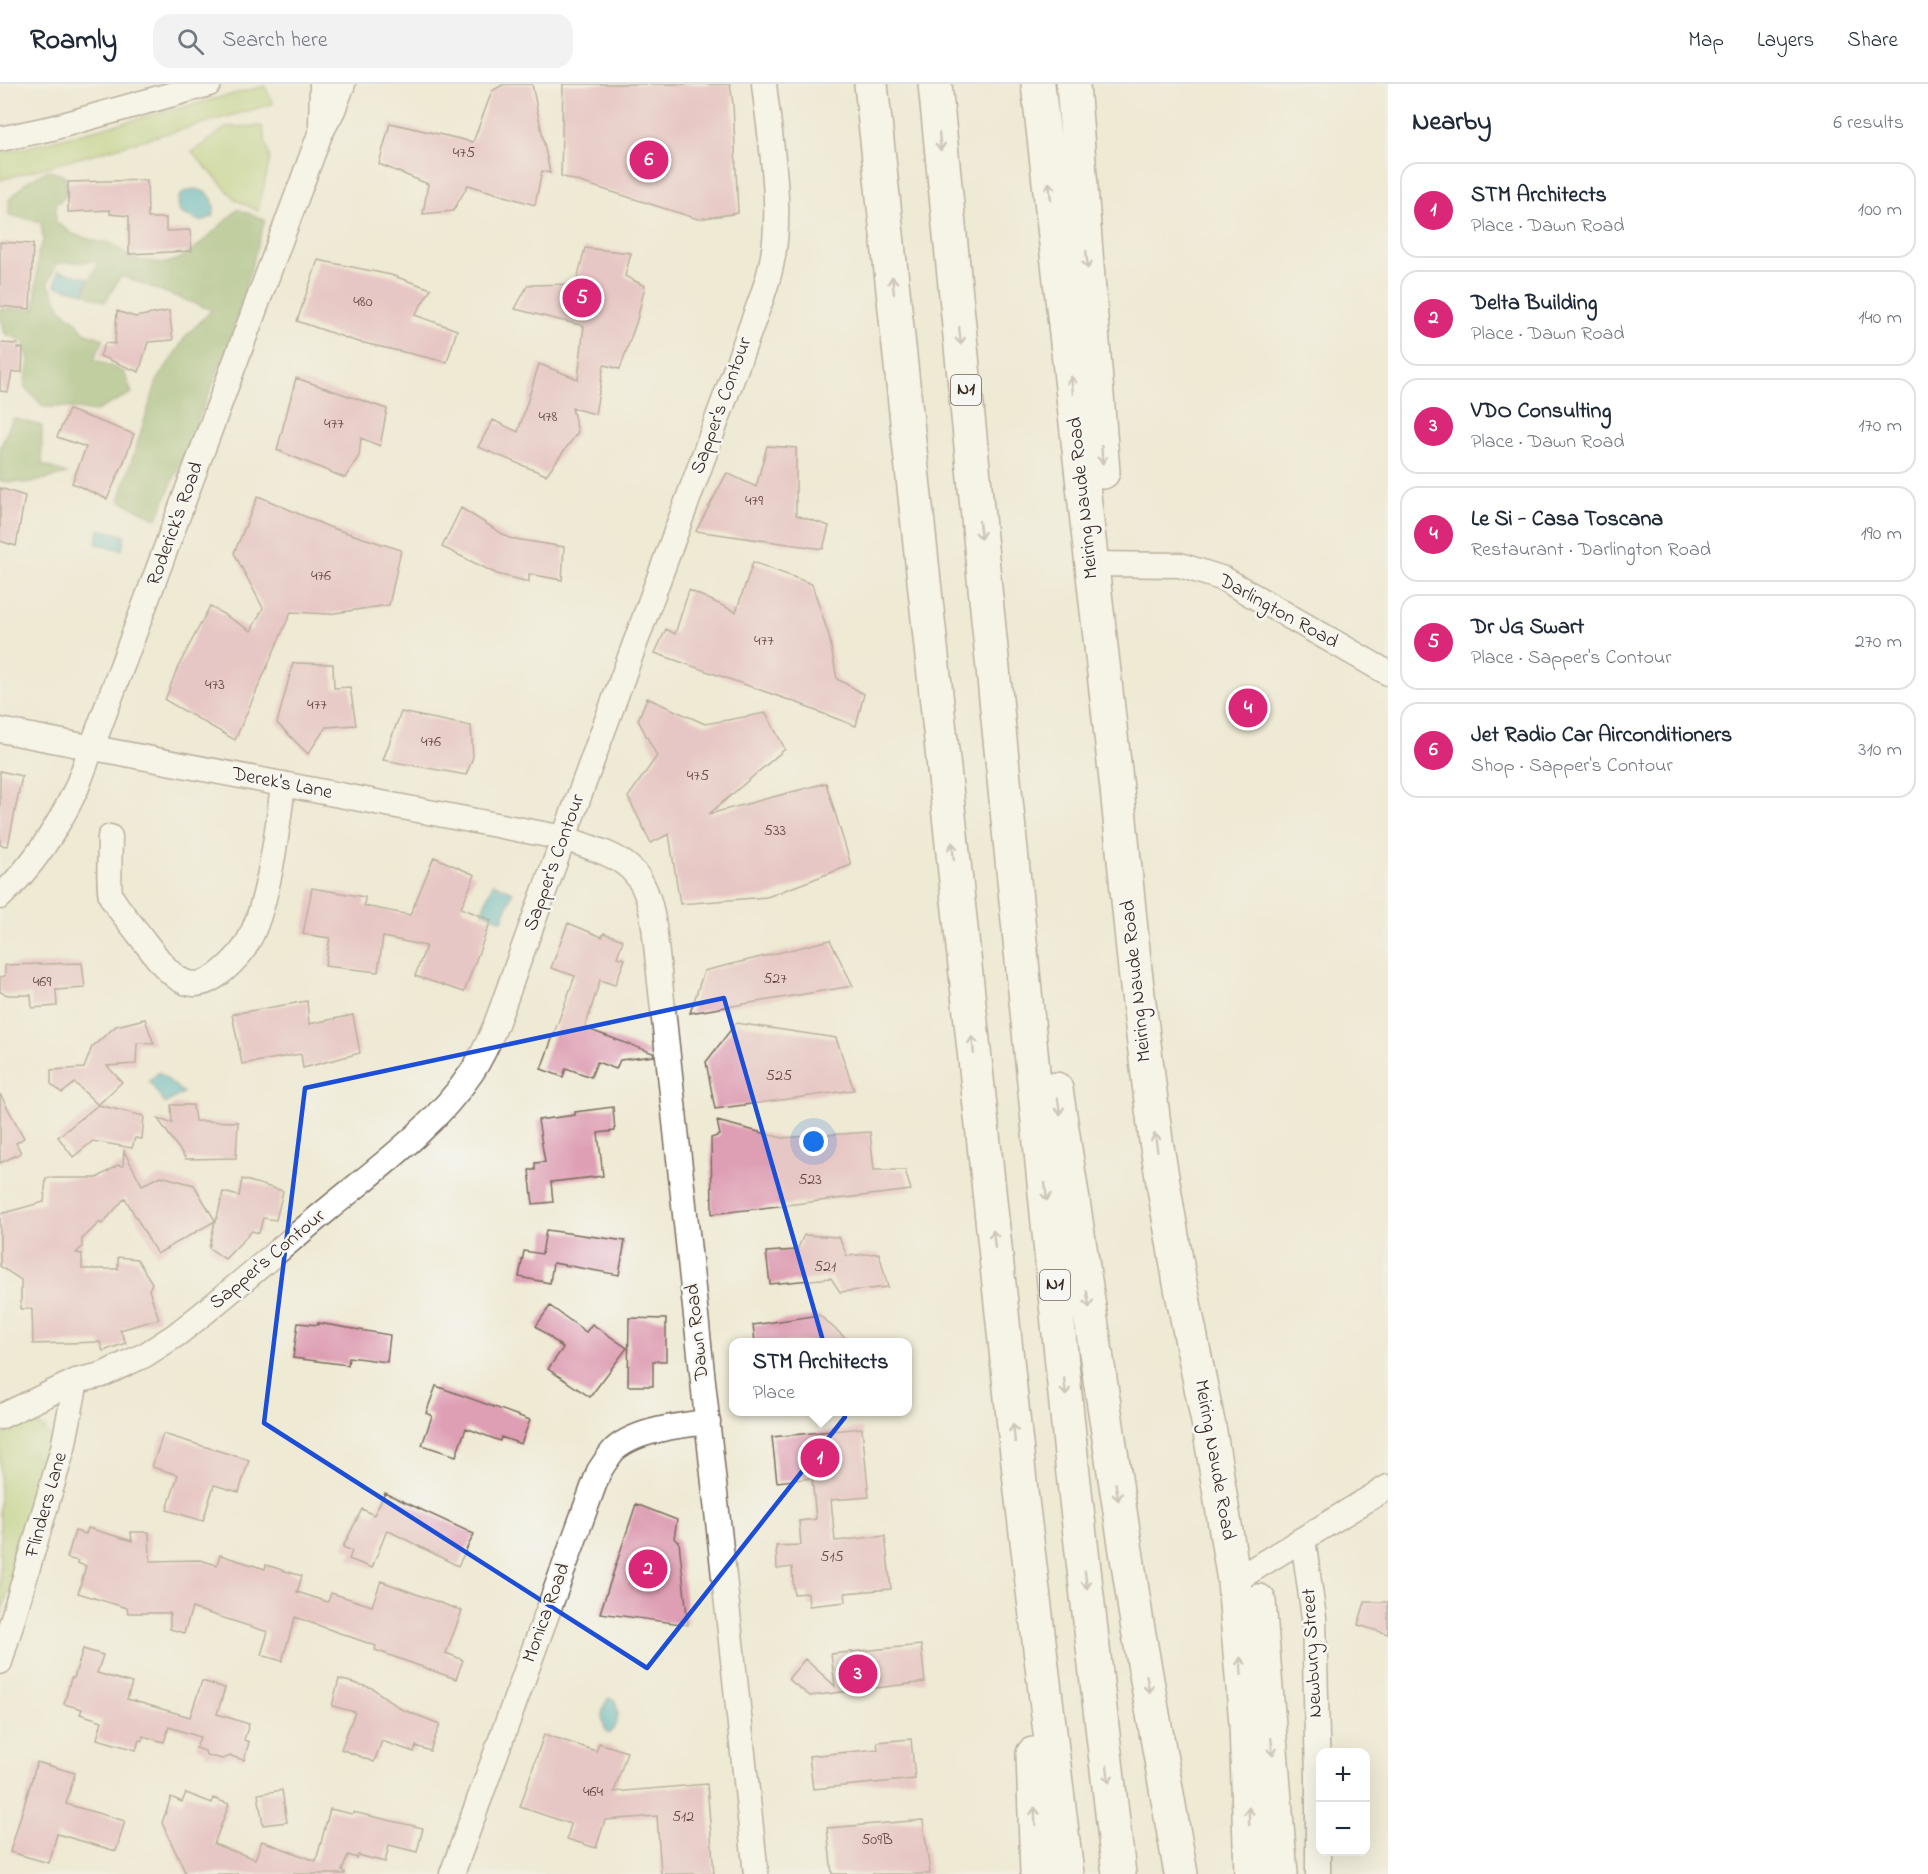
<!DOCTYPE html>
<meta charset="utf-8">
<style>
:root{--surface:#fff;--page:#f2f2f3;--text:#1f2937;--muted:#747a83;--line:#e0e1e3;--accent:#db2777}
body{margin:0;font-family:"Indie Flower",sans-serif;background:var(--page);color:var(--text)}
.controls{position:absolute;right:18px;bottom:18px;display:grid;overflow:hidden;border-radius:12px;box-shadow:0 6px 24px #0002}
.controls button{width:54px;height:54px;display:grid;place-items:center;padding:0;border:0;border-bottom:2px solid var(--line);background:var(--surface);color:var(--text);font:30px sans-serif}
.you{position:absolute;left:814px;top:1058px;width:21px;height:21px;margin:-15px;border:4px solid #fff;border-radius:50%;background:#1a73e8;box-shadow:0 0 0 9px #1a73e833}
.badge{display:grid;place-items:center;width:39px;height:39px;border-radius:50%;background:var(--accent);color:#fff;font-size:20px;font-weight:700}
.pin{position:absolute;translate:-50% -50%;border:3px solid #fff;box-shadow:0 2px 6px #0006}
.popup{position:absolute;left:729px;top:1254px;width:183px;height:78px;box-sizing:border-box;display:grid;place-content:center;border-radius:12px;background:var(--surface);filter:drop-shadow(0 2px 4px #0005);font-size:20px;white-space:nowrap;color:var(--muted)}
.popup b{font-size:22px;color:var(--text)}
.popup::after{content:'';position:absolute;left:50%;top:100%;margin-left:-12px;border:12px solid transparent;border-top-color:var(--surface)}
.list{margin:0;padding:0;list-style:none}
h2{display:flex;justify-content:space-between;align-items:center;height:78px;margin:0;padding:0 24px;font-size:26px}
h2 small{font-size:20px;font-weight:400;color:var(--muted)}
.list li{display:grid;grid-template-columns:39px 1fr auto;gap:18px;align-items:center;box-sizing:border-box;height:96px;margin:0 12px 12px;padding:0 12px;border:2px solid var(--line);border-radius:18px}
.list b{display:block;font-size:22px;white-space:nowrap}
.list p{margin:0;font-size:20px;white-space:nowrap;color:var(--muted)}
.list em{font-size:20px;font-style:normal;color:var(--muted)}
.icon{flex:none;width:33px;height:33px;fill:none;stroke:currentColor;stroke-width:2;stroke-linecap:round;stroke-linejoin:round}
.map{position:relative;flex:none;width:1388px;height:1790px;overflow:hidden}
header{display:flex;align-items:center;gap:36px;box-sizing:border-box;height:84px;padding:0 30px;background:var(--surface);border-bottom:2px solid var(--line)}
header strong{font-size:28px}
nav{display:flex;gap:33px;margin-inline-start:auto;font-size:21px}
.search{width:420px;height:54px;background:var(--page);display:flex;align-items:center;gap:15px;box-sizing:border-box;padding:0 21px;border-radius:18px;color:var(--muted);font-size:22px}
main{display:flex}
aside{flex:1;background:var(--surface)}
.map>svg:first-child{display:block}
.green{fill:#aeca71;stroke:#747a48;stroke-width:1.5}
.forest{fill:#8aae63;stroke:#626c40;stroke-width:1.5}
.water{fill:#42afc0;stroke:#3e6c6f;stroke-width:1.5}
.building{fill:#de9eb3}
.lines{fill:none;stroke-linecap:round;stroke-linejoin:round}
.street-casing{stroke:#7a6d5e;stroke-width:27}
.secondary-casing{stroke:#7a6d5e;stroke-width:36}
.highway-casing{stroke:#7a6d5e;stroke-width:36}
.street{stroke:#fff;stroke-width:24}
.secondary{stroke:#fff;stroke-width:33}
.highway{stroke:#fff;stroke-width:33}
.oneway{stroke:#a79f9a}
.marked{fill:none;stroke:#1d4ed8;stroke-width:4.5;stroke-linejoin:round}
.labels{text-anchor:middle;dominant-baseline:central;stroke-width:5;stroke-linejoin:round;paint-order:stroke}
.number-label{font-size:16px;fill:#644743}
.shield{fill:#f6f6f2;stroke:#73675e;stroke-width:1.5}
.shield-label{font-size:18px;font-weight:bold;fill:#3b2a1e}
.street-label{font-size:20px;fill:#3b2a1e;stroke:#f6f6f2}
</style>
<header>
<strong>Roamly</strong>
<div class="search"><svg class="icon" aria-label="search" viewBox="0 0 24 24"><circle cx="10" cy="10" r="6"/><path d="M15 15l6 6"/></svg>Search here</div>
<nav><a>Map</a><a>Layers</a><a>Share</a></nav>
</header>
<main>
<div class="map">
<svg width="1388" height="1790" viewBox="0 0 1388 1790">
<rect width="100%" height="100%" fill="#f6f6f2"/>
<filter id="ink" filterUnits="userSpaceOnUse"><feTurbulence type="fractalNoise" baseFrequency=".0167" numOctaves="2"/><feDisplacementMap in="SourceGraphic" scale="12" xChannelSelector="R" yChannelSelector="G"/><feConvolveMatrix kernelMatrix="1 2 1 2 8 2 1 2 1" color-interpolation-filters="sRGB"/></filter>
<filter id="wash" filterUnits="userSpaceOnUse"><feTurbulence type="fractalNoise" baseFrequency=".008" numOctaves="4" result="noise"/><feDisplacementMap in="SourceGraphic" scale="24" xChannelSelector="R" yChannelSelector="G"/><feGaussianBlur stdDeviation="1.35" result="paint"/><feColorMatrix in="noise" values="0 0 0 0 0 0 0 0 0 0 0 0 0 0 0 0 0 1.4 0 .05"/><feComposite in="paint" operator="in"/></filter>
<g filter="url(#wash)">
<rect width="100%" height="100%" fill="#efead4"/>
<path class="green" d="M265 2 273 20 0 96V70Z
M262 42 270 76 258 127 236 116 192 68 227 43Z
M31 1338C47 1343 50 1348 53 1364L0 1534V1350Z"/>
<path class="forest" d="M48 86 65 92 68 111 56 120V138L73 150 98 158H109L135 176 167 179 179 175 199 161 238 125 265 136 228 264 157 435 119 416 157 297 186 252 212 226 121 192 105 218 84 209 98 177 57 179 48 199 62 226 76 237 84 248 104 255 94 275 124 288 132 309 94 328 64 323H44L24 303 29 276 23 257 5 250 0 233V225H35L38 169 43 157 41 138 9 131V116L26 98Z
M13 334 42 342V380L67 390 30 399 0 397V364Z"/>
<path class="water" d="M195 105C210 107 217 117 213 132L202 138 180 129C175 115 179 107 195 105Z
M58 187 88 194 84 209 55 202Z
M99 445 125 451 122 466 96 460Z
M493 799 513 808 502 837 482 827Z
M159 988 183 1009 165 1020 149 997Z
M609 1614 615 1616C620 1626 619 1642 610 1649L606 1647C601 1636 600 1624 609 1614Z"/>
<g id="blocks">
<path class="building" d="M504 0H532L550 89 542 87 535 121 468 101 453 127 423 130 428 100 379 80 390 39 473 58 492 7Z
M563 0H730L733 20 738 129 698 135 561 92Z
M147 96 148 134H166V147L190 146 192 167 129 170V132L110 130V126L68 128V98Z
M0 158 33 160 30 225 0 222Z
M585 164 631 169 625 192 645 202 637 236 620 285 604 281 595 330 572 324 578 348 546 391 478 363 493 336 518 348 539 280 578 295 584 242 515 225 528 201 576 200Z
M318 176 391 191 431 205 415 231 457 246 447 278 355 257 297 237Z
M117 227 135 233 169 227 173 256 148 258 139 288 100 272 105 259 115 260Z
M0 259 18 260 17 264H23L22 288H12L8 308 0 307Z
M296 294 387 325 380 362 361 354 359 372 345 394 277 366Z
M69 326 134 350 123 380 107 415 72 399 86 363 57 353Z
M767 362 796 364V431L829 442 823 465 696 447 727 389 756 403Z
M0 404 25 412 16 462 0 457Z
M258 412 329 443 401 466 389 521 328 530 291 528 235 656 165 616 177 585 210 522 251 547 263 524 234 469Z
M461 424 509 454 564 463 562 496 529 490V498L497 490 442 463Z
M753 478 812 500 829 552 837 595 864 610 856 642 803 622H806L655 569 666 545 675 550 689 506 736 528Z
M293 579 333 580 334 604 350 603 356 641 326 643 308 670 277 639Z
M647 614 705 640 766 629 785 665 709 730 826 699 851 781 767 813 680 820 669 750 651 759 628 713 657 672 638 636Z
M401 628 471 642 473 673 466 691 383 676Z
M0 687 22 692 8 762 0 761Z
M434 773 475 791 461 824 491 836 464 908 415 892 426 862 383 853 378 888 325 882 330 854 303 850 312 804 365 813 364 822 410 831Z
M568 839 602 853 604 849 623 856 617 873 625 875 615 901 600 896 585 944 653 969 654 972 620 976 616 985 597 978 591 993 566 984 563 993 541 985 575 892 551 884Z
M830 856 853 902 690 929 704 887Z
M82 879 85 904 56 906 57 922 32 924 31 911H8L0 908V893L5 892V881Z
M307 917 309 940 353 931 360 969 303 984 301 970 242 980 232 930Z
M145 935 154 960 137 959 136 980 107 982 122 998 98 1021 75 999 62 1009 51 1000V986L84 984 92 963 116 942Z
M736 939 836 954 854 1006 715 1025 706 978Z
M0 1010 24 1054 16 1059 21 1069 0 1079Z
M98 1021 144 1032 142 1055 135 1054 132 1064 93 1057 73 1073 58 1053Z
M171 1021H193L195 1037 238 1038 236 1074 186 1075 158 1035 172 1039Z
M613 1023 615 1047 598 1049 603 1092 551 1098 553 1118 533 1120 529 1086H535V1079L545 1078 538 1036 575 1031V1028Z
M717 1037 782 1054 870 1048 874 1086H905L911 1106 712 1130 711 1054 720 1051Z
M124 1067 142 1101 161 1092 194 1101 216 1138 223 1108 239 1112 242 1095 283 1107 276 1136 263 1134 259 1149 252 1147 225 1175 209 1164 215 1137 157 1170 125 1114 102 1140 100 1138 82 1155V1163L76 1169 82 1170V1185H118V1173L137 1175 152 1199 149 1206 159 1235 120 1246 126 1259 103 1267 100 1258 33 1260 32 1225H21V1196L0 1182V1130L44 1118 46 1094H97L118 1081 123 1082Z
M546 1146 625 1157 619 1191 553 1179 550 1199 519 1193 524 1167 542 1170Z
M804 1151 839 1153 847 1172 879 1169 888 1203 840 1208 831 1194 770 1200 766 1168 797 1166Z
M550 1222 586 1248 592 1240 627 1264 590 1313 548 1285 563 1264 536 1242Z
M819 1231 850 1258H755L753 1241Z
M629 1234 666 1235V1277H653V1302H628Z
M298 1239 318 1241V1239L390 1251 387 1278 349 1273 348 1281 293 1274Z
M436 1302 530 1336 521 1360 501 1353 500 1357 466 1344 456 1372 422 1361 432 1332 426 1329Z
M862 1344 869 1413 831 1416 835 1457 885 1452 891 1505 845 1509 846 1518 809 1522 808 1509 794 1510 792 1483 777 1485 776 1462 801 1461 799 1437 816 1435 812 1394 777 1398 772 1353Z
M163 1350 249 1376 239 1408 214 1401 203 1437 167 1426 178 1391 152 1383Z
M385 1409 474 1450 458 1482 387 1446 372 1484 349 1475 352 1467 343 1463 362 1425 374 1431Z
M636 1420 677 1436 674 1454 679 1458 688 1541 600 1529Z
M88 1444 132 1457 131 1448H149L150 1477 200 1476 217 1481 220 1471 265 1485 266 1481 302 1492 297 1508 328 1518 331 1509 372 1522 381 1497 462 1527 446 1569 463 1576 456 1595 375 1566 376 1562 295 1533 282 1577 261 1571 268 1548 192 1524 184 1549 170 1545V1529H128L127 1524 78 1509 86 1482 77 1479 78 1477 67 1474 75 1447 86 1450Z
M1365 1518H1388V1550L1358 1541Z
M921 1561 925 1598 810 1612 788 1595 805 1575 835 1602 831 1570Z
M83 1565 103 1571 97 1589 132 1599 127 1615 190 1633 202 1597 225 1604 217 1630 249 1640 244 1656 249 1658 244 1676 231 1672 222 1675 206 1671 205 1667 196 1664 200 1653 169 1643 164 1658 143 1652 142 1657 139 1656 136 1666 97 1655 102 1637 80 1630 82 1625 64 1620 71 1594H74Z
M339 1595 372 1604 401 1625 440 1640 430 1667 416 1662 414 1668 382 1657 374 1678 341 1665 355 1628 332 1622Z
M544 1650 596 1667 599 1659 627 1668 614 1708 707 1700 714 1790H661L657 1732 605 1736 596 1764 567 1755 571 1740 520 1723Z
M911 1655 915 1695 813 1705 809 1672 878 1665 877 1658Z
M37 1678 75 1689 66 1720 125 1737 116 1767 57 1750 49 1779 10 1768Z
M282 1706 287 1738 263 1741 258 1710Z
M186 1709 212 1719 213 1714 229 1720 214 1760 255 1775 262 1757 316 1777 330 1725 352 1730 353 1728 423 1744 417 1768 389 1761 385 1778 358 1771 357 1774 348 1771 342 1787 345 1788V1790H186L162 1739 171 1713 182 1718Z
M923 1736 930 1790H832L827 1744Z"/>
</g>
</g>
<g filter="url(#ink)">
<use href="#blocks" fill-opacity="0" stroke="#7a6d5e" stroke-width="1.5"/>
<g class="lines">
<g class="street-casing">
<path id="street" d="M321 41 322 0
M0 55 52 44 209 0
M1091 480 1180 481 1224 495 1388 589
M0 646 564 754C620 774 645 777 654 842L756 1790
M110 753C110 764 108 805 111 812 115 822 134 843 141 853 174 896 192 924 239 871 267 840 278 743 283 700
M0 813C33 782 58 744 77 703L320 50 333 26 343 0
M0 1333 76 1297 102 1291 125 1280 145 1271 176 1251C228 1211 277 1167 327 1126 378 1084 435 1043 472 988 492 957 503 921 515 887L762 213C766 201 770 189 772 177 783 124 770 54 764 0
M1303 1455 1314 1534 1318 1694V1790
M1234 1497 1388 1403
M0 1578 63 1364 76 1297
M452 1790 599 1387C604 1380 609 1371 615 1365 637 1346 681 1341 708 1338"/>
</g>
<g class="secondary-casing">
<path id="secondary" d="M1038 0 1117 705 1135 886 1156 1057 1180 1199 1210 1348 1234 1497 1246 1640 1251 1790
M1073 0 1103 388
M1259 1517 1281 1790"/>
</g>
<g class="highway-casing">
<path id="highway" d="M871 0 1021 1407 1067 1790
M935 0 1072 1381 1119 1790
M1056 1005 1137 1539 1181 1790
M1033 1670 1037 1790"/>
</g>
<use href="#street" class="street"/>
<use href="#secondary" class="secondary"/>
<use href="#highway" class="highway"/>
</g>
<defs><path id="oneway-shaft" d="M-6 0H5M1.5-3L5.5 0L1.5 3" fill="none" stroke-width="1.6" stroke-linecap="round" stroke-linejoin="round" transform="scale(1.5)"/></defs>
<g class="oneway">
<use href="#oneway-shaft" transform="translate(940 58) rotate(84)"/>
<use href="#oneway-shaft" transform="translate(1050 107) rotate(-96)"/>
<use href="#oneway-shaft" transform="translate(1087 176) rotate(85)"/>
<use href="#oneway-shaft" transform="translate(893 201) rotate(-96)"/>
<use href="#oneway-shaft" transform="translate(960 252) rotate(84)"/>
<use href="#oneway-shaft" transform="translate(1072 301) rotate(-96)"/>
<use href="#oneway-shaft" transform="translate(1102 371) rotate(86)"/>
<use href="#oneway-shaft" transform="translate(980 446) rotate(84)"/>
<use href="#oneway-shaft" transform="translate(953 767) rotate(-96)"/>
<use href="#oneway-shaft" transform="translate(973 961) rotate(-96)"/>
<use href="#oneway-shaft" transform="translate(1059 1022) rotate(81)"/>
<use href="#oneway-shaft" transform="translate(1156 1058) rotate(-99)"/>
<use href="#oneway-shaft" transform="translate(1046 1108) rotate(84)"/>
<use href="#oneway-shaft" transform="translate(994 1155) rotate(-96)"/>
<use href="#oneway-shaft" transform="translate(1088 1215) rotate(81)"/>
<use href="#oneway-shaft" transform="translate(1065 1303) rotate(84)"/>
<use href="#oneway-shaft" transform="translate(1014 1349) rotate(-96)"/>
<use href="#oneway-shaft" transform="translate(1117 1408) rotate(81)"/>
<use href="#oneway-shaft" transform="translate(1086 1496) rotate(83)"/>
<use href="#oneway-shaft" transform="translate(1241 1582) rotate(-94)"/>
<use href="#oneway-shaft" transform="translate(1148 1600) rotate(80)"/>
<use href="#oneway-shaft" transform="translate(1272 1663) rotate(85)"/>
<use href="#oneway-shaft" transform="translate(1108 1690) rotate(83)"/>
<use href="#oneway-shaft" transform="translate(1035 1732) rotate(-92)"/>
<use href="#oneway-shaft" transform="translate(1249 1732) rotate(-91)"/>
</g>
</g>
<path d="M0 0H1388V1790H0ZM724 914 845 1333 647 1584 264 1339 305 1004Z" fill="#efead4" fill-opacity=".55" fill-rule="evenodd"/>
<path class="marked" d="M724 914 845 1333 647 1584 264 1339 305 1004Z"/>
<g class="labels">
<g class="number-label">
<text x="464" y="69">475</text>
<text x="363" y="218">480</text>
<text x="548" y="333">478</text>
<text x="334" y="340">477</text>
<text x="754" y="417">479</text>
<text x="321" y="492">476</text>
<text x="764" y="557">477</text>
<text x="215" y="601">473</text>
<text x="317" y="621">477</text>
<text x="431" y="658">476</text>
<text x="698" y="692">475</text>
<text x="775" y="747">533</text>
<text x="775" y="895">527</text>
<text x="42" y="898">469</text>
<text x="779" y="992">525</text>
<text x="810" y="1096">523</text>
<text x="825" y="1183">521</text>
<text x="832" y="1473">515</text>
<text x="593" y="1708">464</text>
<text x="683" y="1733">512</text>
<text x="877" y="1756">509B</text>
</g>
<g class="shield">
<rect x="951" y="291" width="30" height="30" rx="4.5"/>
<rect x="1040" y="1186" width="30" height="30" rx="4.5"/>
</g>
<g class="shield-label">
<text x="966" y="306">N1</text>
<text x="1055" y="1201">N1</text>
</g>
<g class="street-label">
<text transform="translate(722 322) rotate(-70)">Sapper's Contour</text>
<text transform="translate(1084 414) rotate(-96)">Meiring Naude Road</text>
<text transform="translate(176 440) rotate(-70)">Roderick's Road</text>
<text transform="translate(1278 528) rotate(29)">Darlington Road</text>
<text transform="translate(282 700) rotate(11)">Derek's Lane</text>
<text transform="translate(555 779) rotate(-70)">Sapper's Contour</text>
<text transform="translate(1137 897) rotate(-96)">Meiring Naude Road</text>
<text transform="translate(268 1176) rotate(-40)">Sapper's Contour</text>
<text transform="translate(698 1248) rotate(-96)">Dawn Road</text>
<text transform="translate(1214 1376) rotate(80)">Meiring Naude Road</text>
<text transform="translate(47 1421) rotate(-74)">Flinders Lane</text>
<text transform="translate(547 1529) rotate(-70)">Monica Road</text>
<text transform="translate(1313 1569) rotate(-93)">Newbury Street</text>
</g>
</g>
</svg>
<div class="controls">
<button>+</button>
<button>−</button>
</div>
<div class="you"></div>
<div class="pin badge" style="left:820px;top:1374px">1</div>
<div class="popup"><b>STM Architects</b>Place</div>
<div class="pin badge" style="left:648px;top:1485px">2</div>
<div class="pin badge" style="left:858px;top:1590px">3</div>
<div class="pin badge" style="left:1248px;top:624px">4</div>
<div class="pin badge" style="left:582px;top:214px">5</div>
<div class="pin badge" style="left:649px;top:76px">6</div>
</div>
<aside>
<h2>Nearby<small>6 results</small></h2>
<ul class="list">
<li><span class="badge">1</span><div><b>STM Architects</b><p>Place · Dawn Road</p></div><em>100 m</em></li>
<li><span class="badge">2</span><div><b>Delta Building</b><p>Place · Dawn Road</p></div><em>140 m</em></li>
<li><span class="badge">3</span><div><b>VDO Consulting</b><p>Place · Dawn Road</p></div><em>170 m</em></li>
<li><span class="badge">4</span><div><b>Le Si - Casa Toscana</b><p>Restaurant · Darlington Road</p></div><em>190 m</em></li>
<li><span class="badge">5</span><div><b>Dr JG Swart</b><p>Place · Sapper's Contour</p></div><em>270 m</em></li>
<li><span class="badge">6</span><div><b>Jet Radio Car Airconditioners</b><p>Shop · Sapper's Contour</p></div><em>310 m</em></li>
</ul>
</aside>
</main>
